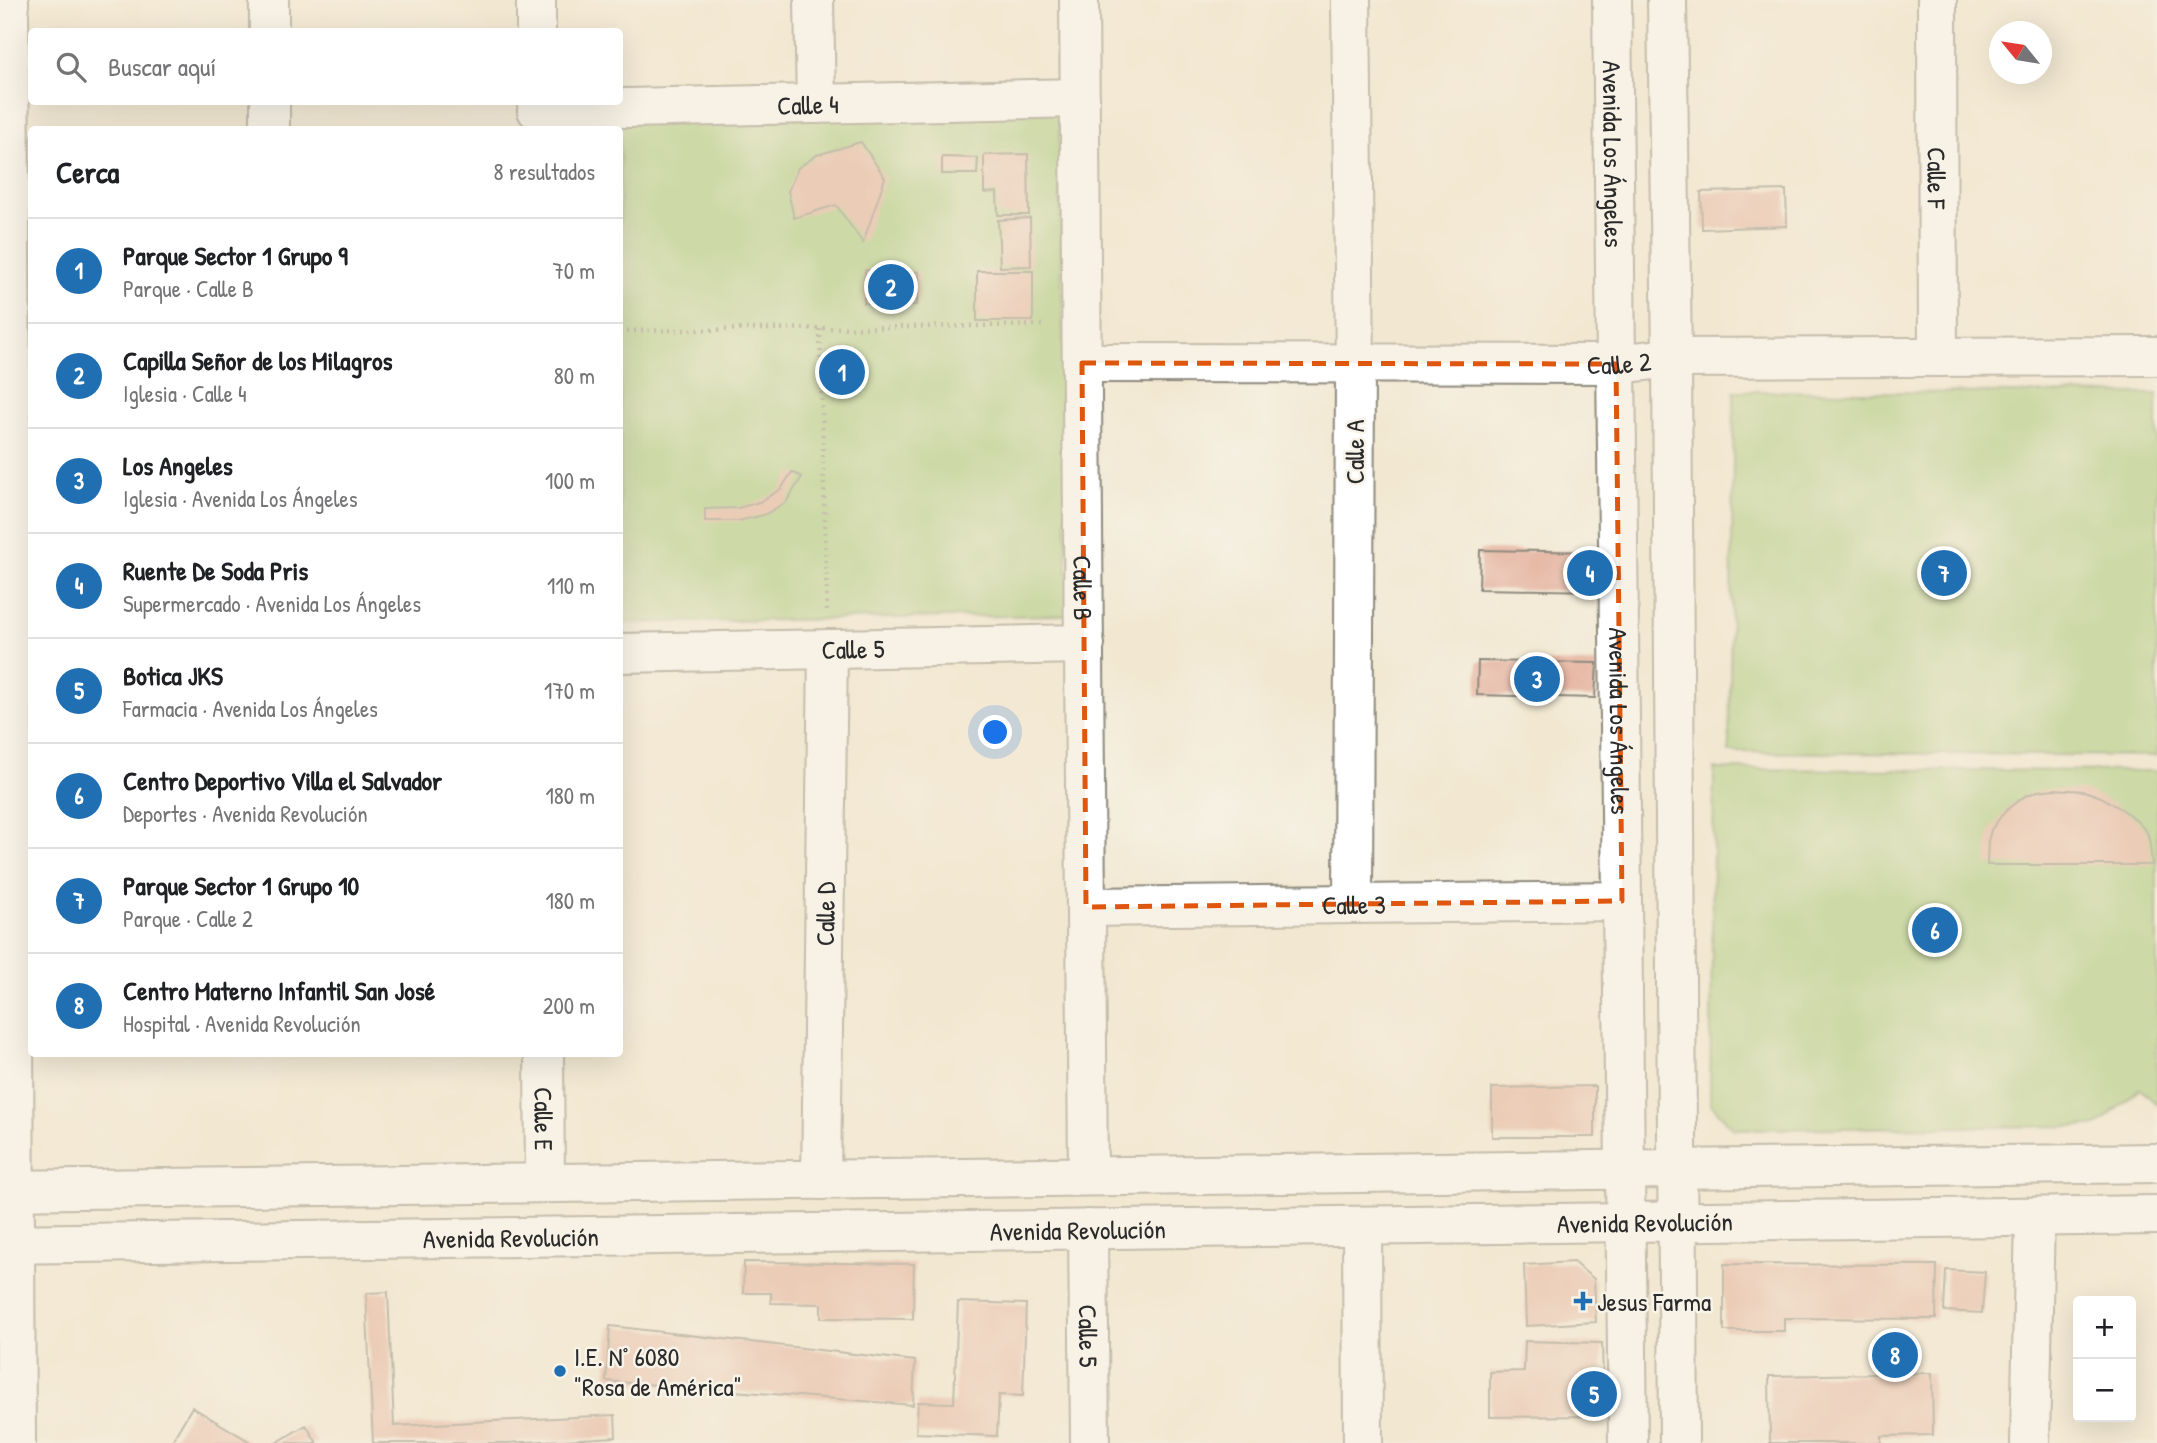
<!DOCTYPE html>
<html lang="es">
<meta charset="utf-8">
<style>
:root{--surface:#fff;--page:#f2f2f2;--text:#202124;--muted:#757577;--line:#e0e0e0;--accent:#1f6fb2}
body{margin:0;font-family:"Patrick Hand",sans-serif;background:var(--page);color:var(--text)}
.controls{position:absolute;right:21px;bottom:21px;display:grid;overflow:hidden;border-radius:7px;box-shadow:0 7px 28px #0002}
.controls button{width:63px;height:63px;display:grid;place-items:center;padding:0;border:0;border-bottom:2px solid var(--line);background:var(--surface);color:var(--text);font:35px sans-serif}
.compass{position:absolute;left:1989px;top:21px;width:63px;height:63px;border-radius:50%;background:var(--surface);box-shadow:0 7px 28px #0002;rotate:300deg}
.you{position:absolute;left:996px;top:733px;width:24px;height:24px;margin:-18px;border:5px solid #fff;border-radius:50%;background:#1a73e8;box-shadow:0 0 0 10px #1a73e833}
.badge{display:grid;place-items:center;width:46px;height:46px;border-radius:50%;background:var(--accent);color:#fff;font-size:23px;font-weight:700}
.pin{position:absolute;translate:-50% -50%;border:4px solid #fff;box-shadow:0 2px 7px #0006}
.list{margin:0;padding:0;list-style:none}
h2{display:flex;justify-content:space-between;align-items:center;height:91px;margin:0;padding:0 28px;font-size:30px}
h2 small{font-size:23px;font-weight:400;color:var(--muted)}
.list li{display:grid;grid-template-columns:46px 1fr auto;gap:21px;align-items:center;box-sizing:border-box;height:105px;padding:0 28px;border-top:2px solid var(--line)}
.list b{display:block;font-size:26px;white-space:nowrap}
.list p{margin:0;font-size:23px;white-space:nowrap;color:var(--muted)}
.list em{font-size:23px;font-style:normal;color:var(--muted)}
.icon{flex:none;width:38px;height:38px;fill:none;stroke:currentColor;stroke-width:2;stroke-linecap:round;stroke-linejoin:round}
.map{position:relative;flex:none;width:2157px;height:1443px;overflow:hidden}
.search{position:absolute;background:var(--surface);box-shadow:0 7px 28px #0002;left:28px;top:28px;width:595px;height:77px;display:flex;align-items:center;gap:18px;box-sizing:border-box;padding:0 24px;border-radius:7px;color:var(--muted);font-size:26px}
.panel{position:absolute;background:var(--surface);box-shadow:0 7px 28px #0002;left:28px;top:126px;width:595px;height:931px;border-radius:7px}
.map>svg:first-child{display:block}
.green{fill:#a0c873;stroke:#667a4f;stroke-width:2}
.building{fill:#e3ab97}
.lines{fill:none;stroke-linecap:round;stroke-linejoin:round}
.minor-casing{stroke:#8e8a7e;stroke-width:42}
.major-casing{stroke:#8e8a7e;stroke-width:42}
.path{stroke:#8e8a7e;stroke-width:4.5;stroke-dasharray:2 5;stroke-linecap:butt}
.minor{stroke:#fff;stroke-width:38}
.major{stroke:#fff;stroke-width:38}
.marked{fill:none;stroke:#df570e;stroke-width:5;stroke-dasharray:14 9;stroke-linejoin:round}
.poi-dot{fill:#1f6fb2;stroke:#f7f3e8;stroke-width:2.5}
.labels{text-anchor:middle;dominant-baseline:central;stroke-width:5;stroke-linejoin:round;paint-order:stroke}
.street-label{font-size:26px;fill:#2b2b2b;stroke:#f7f3e8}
.poi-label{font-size:26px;fill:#2b2b2b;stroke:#f7f3e8;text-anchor:start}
</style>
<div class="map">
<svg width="2157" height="1443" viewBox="0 0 2157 1443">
<rect width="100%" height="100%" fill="#f7f3e8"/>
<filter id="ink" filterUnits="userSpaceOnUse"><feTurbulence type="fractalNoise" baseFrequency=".0143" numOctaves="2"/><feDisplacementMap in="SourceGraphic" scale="14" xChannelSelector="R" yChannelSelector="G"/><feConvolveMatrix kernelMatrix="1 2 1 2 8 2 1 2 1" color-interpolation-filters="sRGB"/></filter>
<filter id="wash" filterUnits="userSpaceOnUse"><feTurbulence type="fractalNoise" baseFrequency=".00686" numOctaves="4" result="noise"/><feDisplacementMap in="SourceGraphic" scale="28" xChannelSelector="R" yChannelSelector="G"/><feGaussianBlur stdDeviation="1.57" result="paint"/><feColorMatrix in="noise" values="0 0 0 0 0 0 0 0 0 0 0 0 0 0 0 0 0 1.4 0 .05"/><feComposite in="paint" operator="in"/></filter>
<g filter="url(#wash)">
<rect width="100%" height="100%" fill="#f2e8d2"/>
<path class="green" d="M1059 112 1068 615 620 623V130L558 129V123Z
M1734 391 2157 394V756L1729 752Z
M1714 769 2157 771V1105L2140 1088 2097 1126 1734 1129 1710 1103Z"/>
<g id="blocks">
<path class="building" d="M861 142 885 178 863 243 836 205 794 218 788 191 798 168 817 155Z
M1028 154 1029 215H998L997 192 984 193V155Z
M942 157 978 158 977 174H942Z
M1786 190 1787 226 1702 229 1701 192Z
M1030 218 1031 266 1000 267 998 220Z
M865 270 919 272 917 305 864 303Z
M977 271H1033V321H977Z
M792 472 802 477 786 502 764 515 738 521H705V509L738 508 759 502 781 489Z
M1480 550 1599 552 1598 591 1479 589Z
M1478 661 1597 663 1595 698 1477 695Z
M2053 789 2084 791 2101 797 2123 810 2137 821 2147 832 2150 844 2152 865H1987L1988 841 1991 830 2002 815 2011 806 2025 796 2038 791Z
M1595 1086V1137H1492V1088Z
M744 1262 914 1264 913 1319 821 1318V1304L771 1303V1293H743Z
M1573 1262 1594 1279 1596 1322 1526 1326 1524 1265Z
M1724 1264 1937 1265 1936 1319 1784 1318V1331H1724Z
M1946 1270 1985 1272 1982 1313 1944 1311Z
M388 1292 394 1426 615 1415 616 1437 507 1443H373L366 1293Z
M958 1302 1026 1304 1023 1396 999 1395 997 1436 916 1433 918 1402 954 1403Z
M610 1326 915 1361 913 1405 606 1381Z
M1525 1341 1602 1343 1604 1416 1490 1417V1372L1524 1371Z
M1932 1373 1933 1435 1881 1436V1443H1770L1769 1376Z
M192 1407 252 1443H171Z
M306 1425 317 1443H276Z"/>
</g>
</g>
<g filter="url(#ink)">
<use href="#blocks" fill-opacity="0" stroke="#8e8a7e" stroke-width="2"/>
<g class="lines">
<g class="minor-casing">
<g id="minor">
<path d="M9 0 16 1443"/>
<path d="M269 0V32"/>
<path d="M536 0V32"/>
<path d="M814 0 816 104"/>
<path id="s1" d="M1079 0 1088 1176"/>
<path d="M1351 0 1355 364 1353 904"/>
<path id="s2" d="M1612 0 1628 1443"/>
<path d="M1667 0 1672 358 1679 1443"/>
<path id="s3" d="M1937 0 1938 357"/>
<path d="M270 102V130"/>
<path id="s4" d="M537 110 1080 98"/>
<path id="s5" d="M1082 363 1616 364 1672 358 2157 356"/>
<path id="s6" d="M620 653 1085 644"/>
<path id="s7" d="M1086 907 1622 901"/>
<path id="s8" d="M544 1054 545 1183"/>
<path id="s9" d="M821 1180 828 649"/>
<path d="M1362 1226 1363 1443"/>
<path id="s10" d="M1088 1229 1090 1443"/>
<path d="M2030 1443 2035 1217"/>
</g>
</g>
<g class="major-casing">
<g id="major">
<path d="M0 1190 2157 1163"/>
<path id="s11" d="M0 1244 2157 1215"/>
</g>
</g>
<path class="path" d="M820 329 827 613
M620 331 1046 325"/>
<use href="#minor" class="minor"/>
<use href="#major" class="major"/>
</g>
</g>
<path d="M0 0H2157V1443H0ZM1082 363 1616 364 1622 901 1086 907Z" fill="#f2e8d2" fill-opacity=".55" fill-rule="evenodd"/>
<path class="marked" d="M1082 363 1616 364 1622 901 1086 907Z"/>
<g class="poi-dot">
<path d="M1579.5 1290.5h7v7h7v7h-7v7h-7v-7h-7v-7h7z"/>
<circle cx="560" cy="1371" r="7"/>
</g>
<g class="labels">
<g class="street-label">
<text stroke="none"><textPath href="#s4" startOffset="271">Calle 4</textPath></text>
<text stroke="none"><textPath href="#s2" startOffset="154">Avenida Los Ángeles</textPath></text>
<text stroke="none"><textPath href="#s3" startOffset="178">Calle F</textPath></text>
<text stroke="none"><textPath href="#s5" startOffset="537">Calle 2</textPath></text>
<text transform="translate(1354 452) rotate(-90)">Calle A</text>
<text stroke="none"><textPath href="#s1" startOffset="588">Calle B</textPath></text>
<text stroke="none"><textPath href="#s6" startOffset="233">Calle 5</textPath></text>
<text stroke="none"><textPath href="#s2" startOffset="721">Avenida Los Ángeles</textPath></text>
<text stroke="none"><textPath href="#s7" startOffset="268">Calle 3</textPath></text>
<text stroke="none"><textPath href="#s9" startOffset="266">Calle D</textPath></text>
<text stroke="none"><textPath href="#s8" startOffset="65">Calle E</textPath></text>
<text stroke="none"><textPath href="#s11" startOffset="1645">Avenida Revolución</textPath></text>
<text stroke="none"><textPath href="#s11" startOffset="1078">Avenida Revolución</textPath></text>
<text stroke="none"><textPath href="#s11" startOffset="511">Avenida Revolución</textPath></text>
<text stroke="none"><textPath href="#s10" startOffset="107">Calle 5</textPath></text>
</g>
<g class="poi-label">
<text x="1597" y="1301">Jesus Farma</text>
<text x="574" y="1356">I.E. N° 6080<tspan x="574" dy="30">"Rosa de América"</tspan></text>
</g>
</g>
</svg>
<div class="controls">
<button>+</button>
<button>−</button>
</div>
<svg class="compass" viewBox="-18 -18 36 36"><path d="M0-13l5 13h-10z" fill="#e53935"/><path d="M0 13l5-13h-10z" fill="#757577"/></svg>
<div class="you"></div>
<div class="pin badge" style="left:842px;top:372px">1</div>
<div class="pin badge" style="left:891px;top:287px">2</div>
<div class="pin badge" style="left:1537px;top:679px">3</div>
<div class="pin badge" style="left:1590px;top:573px">4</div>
<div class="pin badge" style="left:1594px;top:1394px">5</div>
<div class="pin badge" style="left:1935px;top:930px">6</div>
<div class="pin badge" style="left:1944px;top:573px">7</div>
<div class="pin badge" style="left:1895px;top:1355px">8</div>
<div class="search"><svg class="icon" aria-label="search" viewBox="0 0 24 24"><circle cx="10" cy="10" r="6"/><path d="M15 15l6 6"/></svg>Buscar aquí</div>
<section class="panel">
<h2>Cerca<small>8 resultados</small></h2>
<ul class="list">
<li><span class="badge">1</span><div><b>Parque Sector 1 Grupo 9</b><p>Parque · Calle B</p></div><em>70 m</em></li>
<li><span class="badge">2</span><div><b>Capilla Señor de los Milagros</b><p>Iglesia · Calle 4</p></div><em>80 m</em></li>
<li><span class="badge">3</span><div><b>Los Angeles</b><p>Iglesia · Avenida Los Ángeles</p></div><em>100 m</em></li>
<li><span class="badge">4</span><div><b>Ruente De Soda Pris</b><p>Supermercado · Avenida Los Ángeles</p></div><em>110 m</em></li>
<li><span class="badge">5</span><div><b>Botica JKS</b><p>Farmacia · Avenida Los Ángeles</p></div><em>170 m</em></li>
<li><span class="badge">6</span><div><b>Centro Deportivo Villa el Salvador</b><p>Deportes · Avenida Revolución</p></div><em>180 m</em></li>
<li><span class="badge">7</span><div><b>Parque Sector 1 Grupo 10</b><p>Parque · Calle 2</p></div><em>180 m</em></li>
<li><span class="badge">8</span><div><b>Centro Materno Infantil San José</b><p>Hospital · Avenida Revolución</p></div><em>200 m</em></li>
</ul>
</section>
</div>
